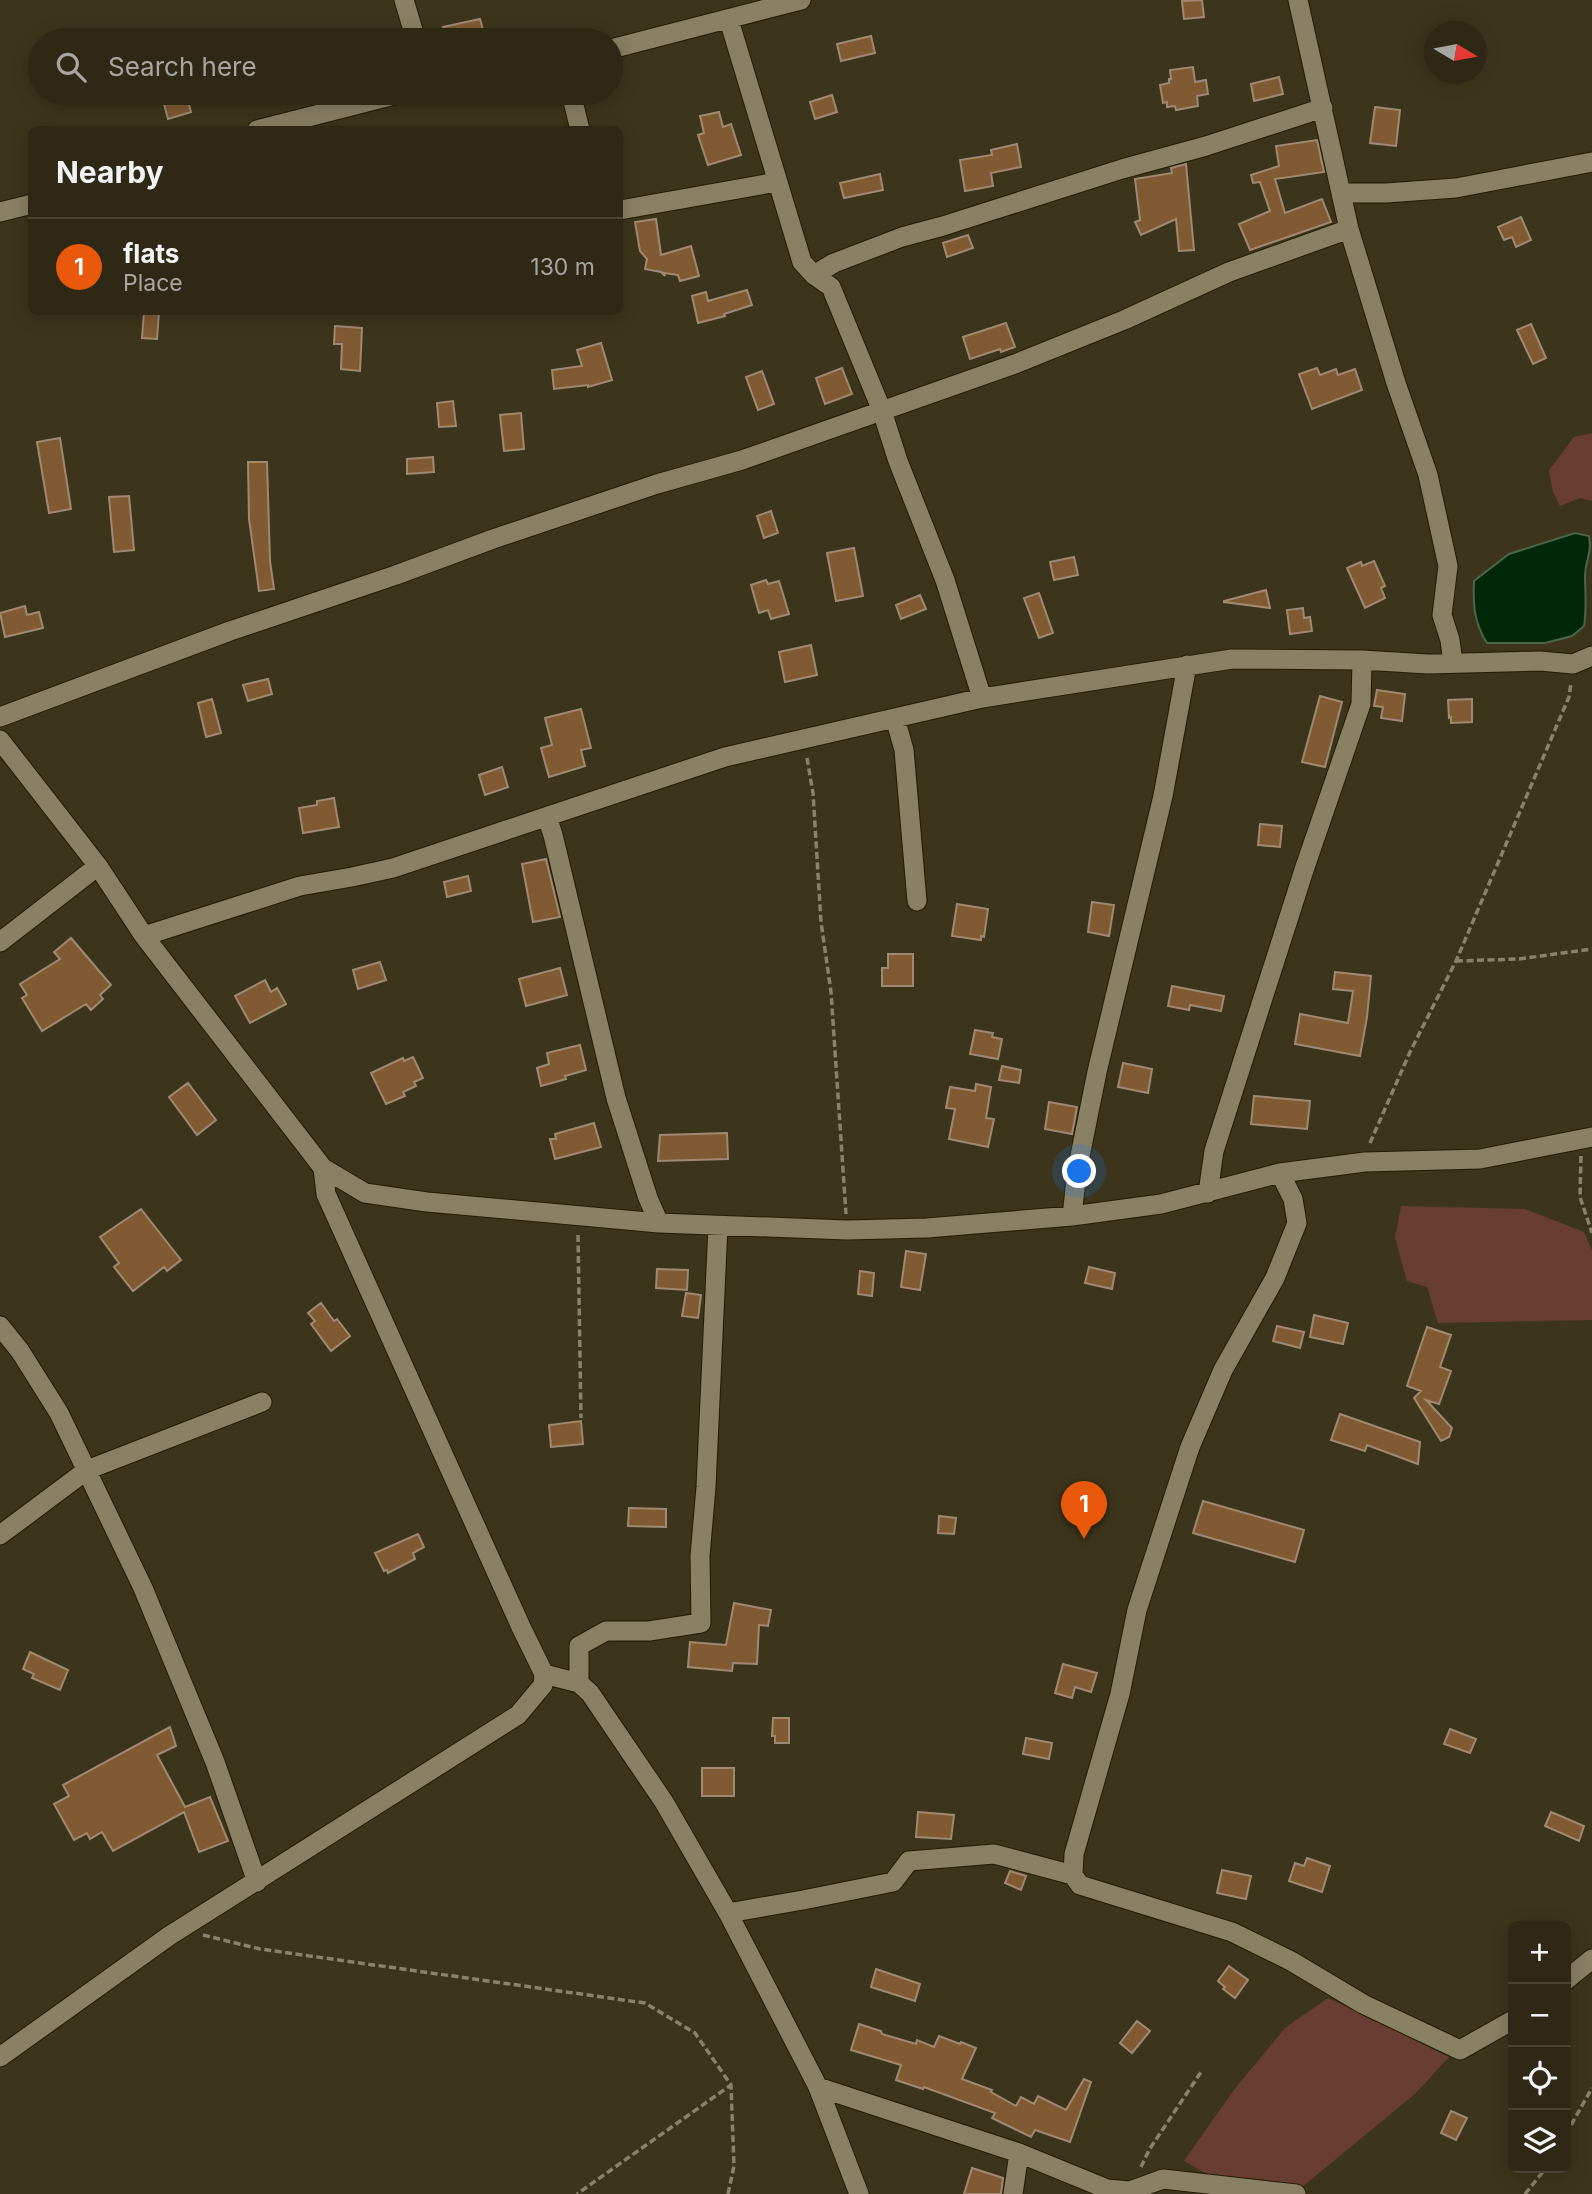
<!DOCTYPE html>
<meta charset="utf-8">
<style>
:root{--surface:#2e2814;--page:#36301d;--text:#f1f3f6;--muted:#a7a6a0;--line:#494434;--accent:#ea580c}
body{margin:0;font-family:Inter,sans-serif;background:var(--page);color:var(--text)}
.controls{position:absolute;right:21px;bottom:21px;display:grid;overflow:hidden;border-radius:10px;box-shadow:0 4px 18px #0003}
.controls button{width:63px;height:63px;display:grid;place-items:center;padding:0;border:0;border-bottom:2px solid var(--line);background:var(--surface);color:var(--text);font:35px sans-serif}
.compass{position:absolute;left:1424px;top:21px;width:63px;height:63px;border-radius:50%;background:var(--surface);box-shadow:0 4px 18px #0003;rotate:100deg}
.you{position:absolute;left:1080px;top:1172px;width:24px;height:24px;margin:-18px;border:5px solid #fff;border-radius:50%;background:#1a73e8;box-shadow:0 0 0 10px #1a73e833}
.badge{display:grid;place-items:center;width:46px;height:46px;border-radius:50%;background:var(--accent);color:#fff;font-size:23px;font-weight:700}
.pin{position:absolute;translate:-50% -58px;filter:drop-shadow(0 2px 4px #0008)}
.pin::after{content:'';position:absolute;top:37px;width:24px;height:21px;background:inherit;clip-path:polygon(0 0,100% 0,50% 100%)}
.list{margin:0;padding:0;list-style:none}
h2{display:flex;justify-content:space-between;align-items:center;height:91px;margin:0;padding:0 28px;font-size:30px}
h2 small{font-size:23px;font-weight:400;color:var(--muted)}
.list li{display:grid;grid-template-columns:46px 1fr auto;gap:21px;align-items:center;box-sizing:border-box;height:98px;padding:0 28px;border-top:2px solid var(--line)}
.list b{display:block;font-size:26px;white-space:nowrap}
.list p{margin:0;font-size:23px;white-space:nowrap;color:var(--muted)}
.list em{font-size:23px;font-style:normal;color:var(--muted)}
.icon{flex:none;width:38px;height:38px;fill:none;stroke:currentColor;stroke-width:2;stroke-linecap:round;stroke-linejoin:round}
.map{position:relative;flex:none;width:1592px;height:2194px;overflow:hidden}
.search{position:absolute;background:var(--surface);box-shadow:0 4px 18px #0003;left:28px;top:28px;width:595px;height:77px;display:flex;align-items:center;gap:18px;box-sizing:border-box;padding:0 24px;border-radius:38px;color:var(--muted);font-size:26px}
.panel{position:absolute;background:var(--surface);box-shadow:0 4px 18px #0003;left:28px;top:126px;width:595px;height:189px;border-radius:10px}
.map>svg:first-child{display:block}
.green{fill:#683e32}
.water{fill:#002807;stroke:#4a6549;stroke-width:2}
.building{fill:#805a33;stroke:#a08973;stroke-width:2}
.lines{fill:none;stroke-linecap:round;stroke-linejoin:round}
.minor-casing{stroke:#241c03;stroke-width:21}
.path{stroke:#89826c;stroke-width:3.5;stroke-dasharray:7 3.5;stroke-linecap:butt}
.minor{stroke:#8a8064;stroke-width:19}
</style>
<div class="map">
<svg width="1592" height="2194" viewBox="0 0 1592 2194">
<rect width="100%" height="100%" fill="#3d351b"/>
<path class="green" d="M1592 433V501L1580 498 1560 506 1553 492 1549 470 1574 437Z
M1401 1206 1525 1209 1584 1232 1592 1250V1320L1438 1323 1427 1287 1407 1281 1395 1238Z
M1328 1998 1449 2057 1415 2094 1302 2187 1214 2178 1184 2161 1233 2091 1285 2028Z"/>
<path class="water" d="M1575 533 1589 536C1592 554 1586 558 1585 575 1585 592 1587 608 1584 626L1572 636 1545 643H1487C1474 623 1473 604 1474 581L1509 554Z"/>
<path class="building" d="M1202 0 1204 17 1184 19 1182 1Z
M480 19 486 40H428L427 34 444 29 443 27Z
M871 36 875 53 841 61 837 44Z
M1193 67 1195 82 1206 80 1208 94 1197 96 1198 106 1176 110 1175 106 1167 107V102L1163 103 1160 85 1169 83V79H1171L1170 70Z
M1279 77 1283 94 1254 101 1251 84Z
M832 95 837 112 815 119 810 102Z
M187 97 191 112 168 119 164 104Z
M1375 107 1400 110 1396 146 1370 143Z
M719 112 723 127 731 124 741 155 708 165 698 135 704 133 700 116Z
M1317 140 1324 172 1275 179 1285 213 1322 199 1331 222 1250 250 1239 224 1270 211 1260 182 1253 183 1251 175 1279 166 1276 146Z
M1017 144 1021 167 991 173 993 186 965 191 960 160 992 155 991 150Z
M1186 164 1194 250 1179 251 1176 219 1141 235 1135 222 1140 220 1135 179 1172 173 1171 168Z
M880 174 883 190 844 198 840 183Z
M1521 217 1531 240 1516 247 1512 237 1504 240 1498 227Z
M656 219 661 255 691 246 699 276 680 281 678 275 664 273 665 276 661 272 645 269 647 259 640 251 635 222Z
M968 235 973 248 947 257 943 243Z
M747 290 752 305 724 314 725 316 698 323 692 296 706 292 708 301Z
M144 312H159L157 339 142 338Z
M1006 323 1015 347 1001 352 1000 349 970 359 963 337Z
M1531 324 1546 358 1533 364 1517 330Z
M335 326 362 328 360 371 341 369 342 344H334Z
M601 343 612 380 588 387V385L554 389 552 370 582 366 577 350Z
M842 368 852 394 825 404 816 378Z
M1317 368 1320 375 1336 369 1338 375 1355 369 1362 390 1312 409 1299 374Z
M762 371 774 404 758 410 746 377Z
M453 401 456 426 439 427 437 403Z
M521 413 524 449 504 451 500 415Z
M60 438 71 509 49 513 37 442Z
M433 457 434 472 407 474V459Z
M248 462H267L270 561 274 589 259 591 249 519Z
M129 496 134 550 114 552 109 497Z
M771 511 778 533 764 538 757 516Z
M854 548 863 596 836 601 827 553Z
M1074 557 1078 575 1054 580 1050 562Z
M1374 561 1385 586 1381 588 1385 598 1365 608 1347 568 1361 562 1362 566Z
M766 580 768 584 779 581 789 614 771 619 768 610 759 613 751 585Z
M1266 590 1270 608 1224 602V601Z
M1039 593 1053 633 1039 638 1024 598Z
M920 595 926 609 901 619 896 605Z
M25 606 27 615 39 612 43 628 5 637 0 613Z
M1303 608 1304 618 1310 617 1312 631 1290 634 1287 610Z
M811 645 817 675 785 682 779 652Z
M268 679 272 694 248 701 243 685Z
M1377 690 1405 694 1402 721 1381 718 1383 707 1374 706Z
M1320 696 1342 702 1325 767 1302 762Z
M212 699 221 733 206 737 198 703Z
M1472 699V722L1451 723V717L1449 718 1448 700Z
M581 709 591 748 581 750 585 766 549 777 541 748 552 745 545 718Z
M502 767 508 787 485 795 479 775Z
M334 798 339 827 303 833 299 808 317 805V801Z
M1260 824 1282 826 1280 847 1258 845Z
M546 859 560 917 533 922 522 864Z
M468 876 471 891 447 897 444 882Z
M1092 902 1114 905 1109 936 1088 932Z
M957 904 988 909 984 937 981 936V940L952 936Z
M71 938 111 985 100 995 103 999 91 1010 86 1004 42 1031 22 998 27 995 20 984 60 959 54 952Z
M888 954H913V986H882V968H888Z
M380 962 386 980 358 989 353 970Z
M560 968 567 995 526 1006 519 979Z
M1335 972 1371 976 1367 1017 1360 1056 1295 1044 1300 1014 1348 1023 1353 991 1333 989Z
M265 980 271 992 277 988 286 1004 250 1023 235 996Z
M1172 986 1224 996 1221 1011 1190 1005 1189 1010 1168 1006Z
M975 1030 993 1033 992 1037 1002 1039 998 1059 970 1054Z
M580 1045 586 1070 565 1076 566 1079 541 1086 537 1068 549 1064 547 1053Z
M413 1057 423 1078 414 1082 416 1086 403 1092 405 1096 386 1104 371 1073 403 1058 404 1061Z
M1123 1063 1152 1069 1148 1093 1118 1087Z
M1002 1066 1021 1070 1019 1083 999 1080Z
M188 1083 216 1120 197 1135 169 1097Z
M976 1084 991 1087 986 1118 994 1119 988 1147 949 1139 955 1109 946 1108 950 1087 975 1091Z
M1254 1096 1310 1101 1307 1129 1251 1124Z
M1049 1102 1077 1107 1072 1134 1045 1129Z
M594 1123 601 1147 555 1159 550 1139H556L555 1134Z
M727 1133 728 1159 658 1161 660 1135Z
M141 1209 181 1260 167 1271 164 1267 133 1291 114 1267 119 1263 100 1237Z
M906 1251 926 1254 920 1290 901 1287Z
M1089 1267 1115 1273 1112 1289 1085 1283Z
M657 1269 688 1270 687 1290 656 1288Z
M860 1271 874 1273 872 1296 858 1294Z
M686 1293 701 1295 698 1318 682 1316Z
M321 1303 334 1321 337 1319 350 1336 331 1351 311 1324 315 1321 308 1313Z
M1314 1315 1348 1323 1343 1344 1310 1337Z
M1277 1326 1304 1332 1300 1348 1273 1341Z
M1427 1327 1451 1335 1440 1367 1451 1371 1439 1404 1426 1400 1452 1428 1449 1437 1441 1441 1414 1398 1421 1391 1407 1386Z
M1340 1414 1420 1442 1418 1464 1367 1445 1365 1451 1331 1440Z
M581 1421 583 1444 551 1447 549 1425Z
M1203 1501 1304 1530 1295 1562 1193 1533Z
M629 1508 666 1509V1527L628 1526Z
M939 1516 956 1518 954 1534 938 1533Z
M418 1534 424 1547 413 1553 415 1559 388 1573 387 1570 384 1571 375 1553Z
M734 1603 771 1610 768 1626 759 1625 757 1664 733 1663 732 1671 688 1667 690 1642 726 1645Z
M30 1652 68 1670 60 1690 32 1678 34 1674 23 1669Z
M1063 1664 1097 1673 1091 1692 1075 1687 1072 1698 1055 1693Z
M773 1718H789V1743H775V1736H772Z
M170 1727 176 1746 157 1755 185 1807 210 1797 228 1841 199 1852 184 1812 113 1851 102 1832 90 1839 87 1833 74 1840 54 1804 69 1796 63 1785Z
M1450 1729 1476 1739 1470 1753 1444 1744Z
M1026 1738 1052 1743 1049 1759 1023 1754Z
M702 1768H734V1796H702Z
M918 1812 954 1815 951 1839 916 1837Z
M1551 1812 1584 1826 1579 1841 1545 1826Z
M1307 1858 1330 1866 1322 1892 1289 1881 1295 1863 1304 1866Z
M1222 1870 1251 1876 1246 1899 1217 1893Z
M1010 1871 1026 1876 1021 1890 1005 1883Z
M1229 1966 1248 1980 1235 1998 1223 1989 1225 1987 1218 1981Z
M876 1969 920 1984 915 2001 871 1987Z
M1137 2021 1150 2031 1132 2053 1120 2043Z
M859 2024 881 2031 882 2034 916 2044 917 2040 934 2047 939 2036 960 2044 961 2042 976 2048 962 2079 992 2090 991 2092 1016 2106 1021 2097 1034 2104 1038 2096 1066 2110 1084 2079 1091 2082 1070 2142 1035 2130 1031 2137 992 2118 995 2113 924 2087 923 2089 896 2080 901 2065 851 2050Z
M1451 2111 1467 2118 1456 2140 1441 2133Z
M972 2168 1003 2178 1001 2194H964Z"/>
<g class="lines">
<g class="minor-casing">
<path id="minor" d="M404 0 416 40
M1298 0 1349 229 1396 383 1428 475 1448 566 1442 615 1450 640 1453 663
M729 20 802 262 814 275 831 287 882 411 898 461 945 580 982 698
M611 49 801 0
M571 93 580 130
M257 130 402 93
M1342 193H1386L1456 188 1592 162
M620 210 777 182
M0 212 32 204
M814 275 834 263 902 237 943 226 1122 169 1206 146 1323 108
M0 717 230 631 396 575 493 539 657 484 742 460 1015 364 1124 320 1229 272 1349 229
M895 718 904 750 917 901
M0 740 98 866 144 936 323 1168 365 1193 427 1202 659 1223 847 1230 927 1228 1072 1216 1161 1204 1280 1173 1365 1162 1480 1159 1592 1137
M547 817 553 835 616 1098 648 1198 659 1223
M144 936 300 886 352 877 393 868 725 757 982 698 1232 659 1362 660 1428 664 1540 661 1573 664 1592 656
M0 942 98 866
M1208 1193 1214 1151 1304 870 1361 704 1362 660
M1072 1216 1077 1171 1097 1072 1163 796 1187 665
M0 1326 20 1351 59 1413 143 1588 215 1762 257 1882
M0 1535 87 1470 262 1402
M544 1674 579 1683 590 1693 664 1802 728 1913 818 2087 859 2194
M579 1683V1646L606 1631H649L701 1623 700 1556 706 1487 718 1226
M1073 1875 1074 1854 1120 1694 1137 1610 1190 1447 1223 1370 1275 1278 1297 1223 1293 1199 1280 1173
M728 1913 803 1900 893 1882 909 1861 994 1854 1073 1875 1080 1885 1232 1932 1291 1961 1363 2004 1460 2050 1513 2020
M1566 1980 1592 1959
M0 2057 169 1936 518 1715 543 1685 544 1674 521 1627 326 1194 323 1168
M818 2087 1019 2153 1107 2189 1130 2191 1163 2179 1296 2194
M1013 2194 1019 2153"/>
</g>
<path class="path" d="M807 758 813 793 821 922 831 992 846 1214
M1456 961 1519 959 1592 949
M1370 1143 1410 1052 1456 961 1569 697 1571 683
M1581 1156 1580 1197 1592 1233
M578 1235 581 1418
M203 1935 260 1949 645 2003 695 2033 731 2085 577 2194
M1566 2134 1592 2088
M1141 2167 1149 2150 1201 2072
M728 2194 734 2166 731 2085
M1525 2194 1546 2168"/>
<use href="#minor" class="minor"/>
</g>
</svg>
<div class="controls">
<button>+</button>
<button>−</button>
<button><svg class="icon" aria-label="locate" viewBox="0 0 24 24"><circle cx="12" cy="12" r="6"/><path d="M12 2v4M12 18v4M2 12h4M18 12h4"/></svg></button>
<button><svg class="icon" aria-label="layers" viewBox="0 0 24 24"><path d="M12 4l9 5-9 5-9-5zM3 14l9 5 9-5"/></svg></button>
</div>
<svg class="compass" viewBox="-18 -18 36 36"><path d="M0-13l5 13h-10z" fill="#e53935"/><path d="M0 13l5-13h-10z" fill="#a7a6a0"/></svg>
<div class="you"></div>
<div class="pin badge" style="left:1084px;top:1539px">1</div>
<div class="search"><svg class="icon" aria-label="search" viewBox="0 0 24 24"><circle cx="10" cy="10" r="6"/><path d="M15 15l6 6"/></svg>Search here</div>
<section class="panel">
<h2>Nearby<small></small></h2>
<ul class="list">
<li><span class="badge">1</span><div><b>flats</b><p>Place</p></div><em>130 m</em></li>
</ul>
</section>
</div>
